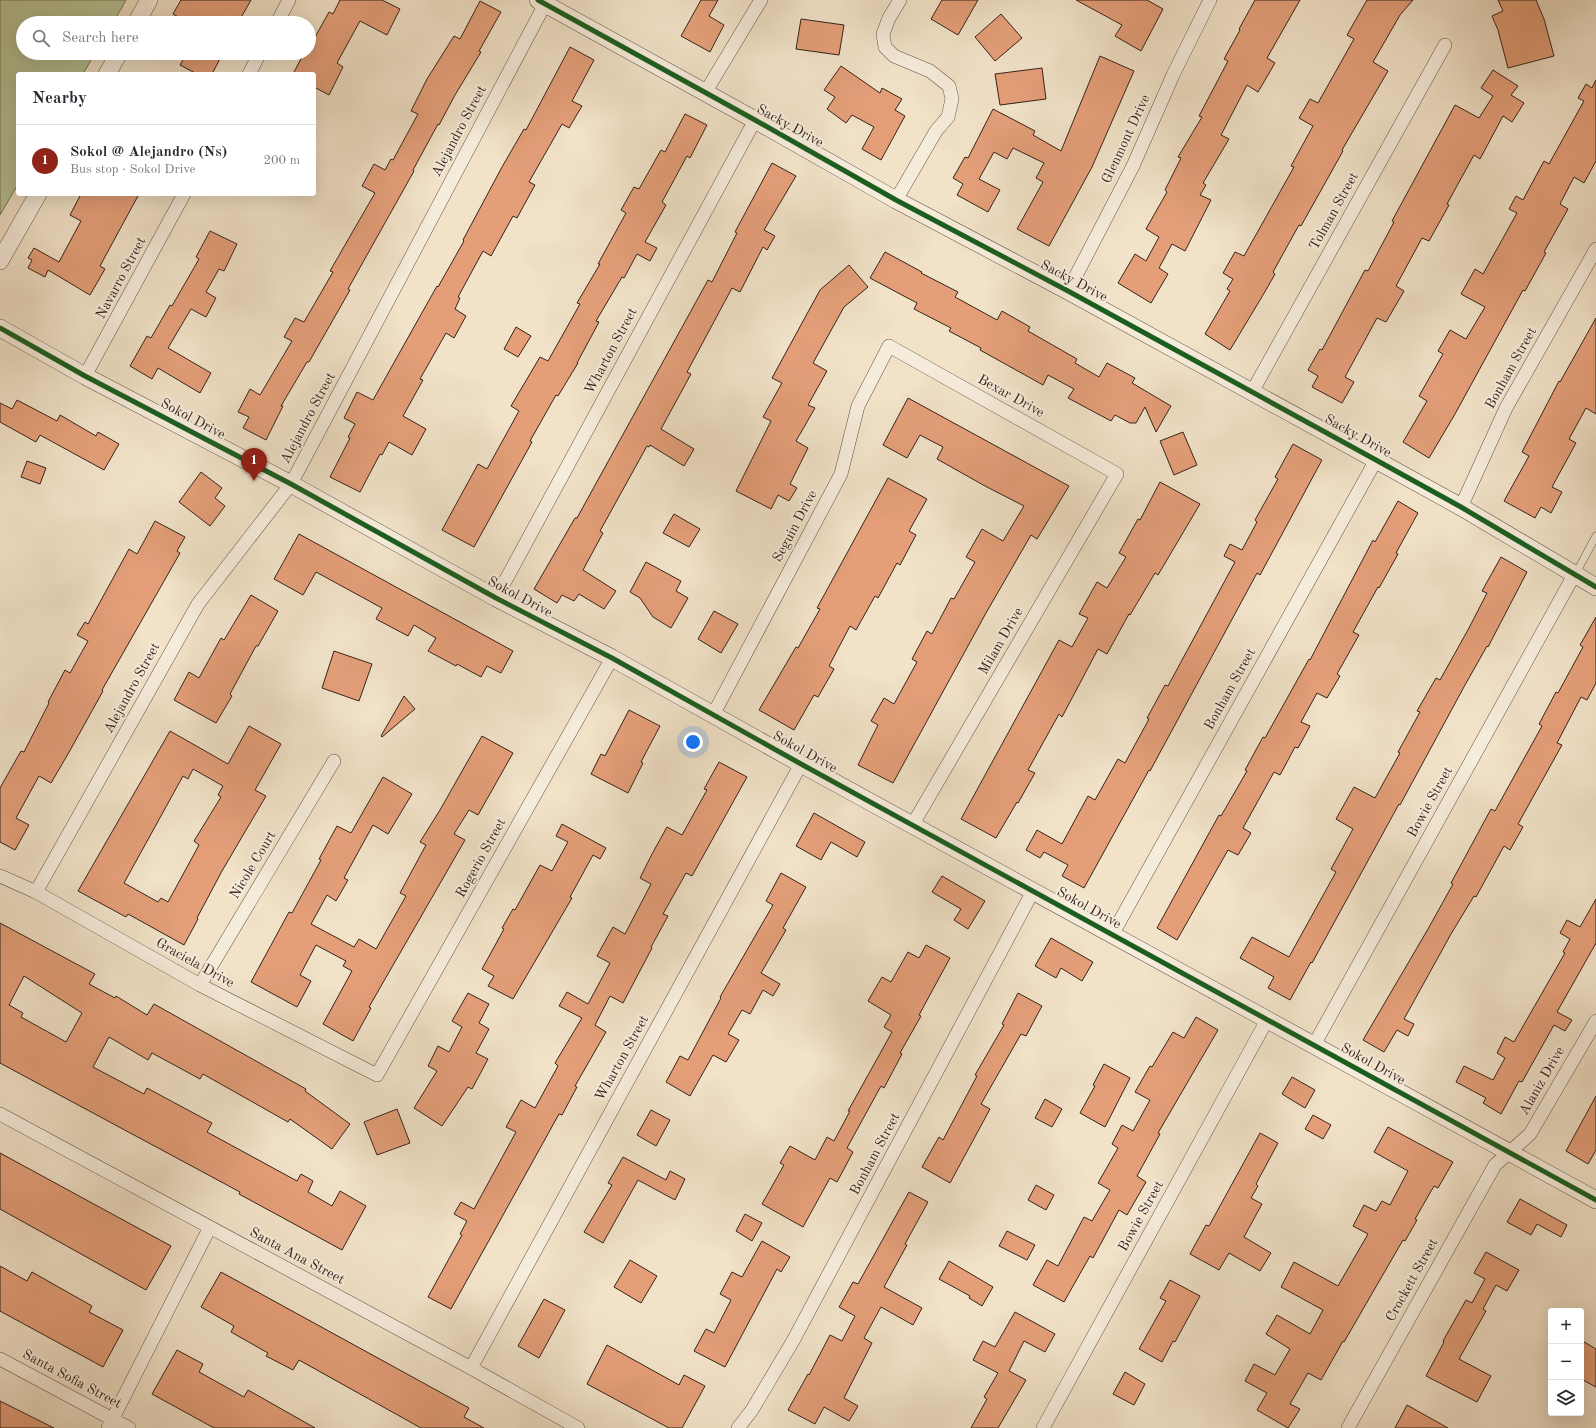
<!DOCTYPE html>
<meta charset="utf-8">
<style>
:root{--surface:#fff;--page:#f2f2f3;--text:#2b2b33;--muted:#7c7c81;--line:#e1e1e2;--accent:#8f2418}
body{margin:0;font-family:"Old Standard TT",serif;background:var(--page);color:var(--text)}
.controls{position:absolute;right:12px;bottom:12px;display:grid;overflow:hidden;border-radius:4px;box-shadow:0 4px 16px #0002}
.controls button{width:36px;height:36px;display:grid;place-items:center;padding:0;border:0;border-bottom:1px solid var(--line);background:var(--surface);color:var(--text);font:20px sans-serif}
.you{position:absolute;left:693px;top:742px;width:14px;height:14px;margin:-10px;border:3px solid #fff;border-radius:50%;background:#1a73e8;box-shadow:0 0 0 6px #1a73e833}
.badge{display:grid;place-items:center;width:26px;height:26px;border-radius:50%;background:var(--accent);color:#fff;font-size:13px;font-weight:700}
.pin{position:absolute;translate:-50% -33px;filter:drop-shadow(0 1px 2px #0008)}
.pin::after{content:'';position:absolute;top:21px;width:14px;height:12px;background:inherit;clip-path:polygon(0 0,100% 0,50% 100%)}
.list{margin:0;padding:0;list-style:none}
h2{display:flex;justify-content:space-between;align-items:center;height:52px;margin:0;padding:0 16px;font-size:17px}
h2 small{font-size:13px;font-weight:400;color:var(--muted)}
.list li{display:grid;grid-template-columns:26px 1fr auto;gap:12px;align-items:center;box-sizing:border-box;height:72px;padding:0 16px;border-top:1px solid var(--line)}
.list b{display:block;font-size:15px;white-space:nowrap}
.list p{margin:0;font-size:13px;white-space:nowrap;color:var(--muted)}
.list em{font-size:13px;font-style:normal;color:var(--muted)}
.icon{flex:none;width:22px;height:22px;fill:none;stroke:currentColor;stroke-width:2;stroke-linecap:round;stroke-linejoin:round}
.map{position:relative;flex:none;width:1596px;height:1428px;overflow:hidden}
.search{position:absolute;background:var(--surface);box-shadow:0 4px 16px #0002;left:16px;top:16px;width:300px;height:44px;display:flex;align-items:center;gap:10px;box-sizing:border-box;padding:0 14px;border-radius:22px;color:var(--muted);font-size:15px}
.panel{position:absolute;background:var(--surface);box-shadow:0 4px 16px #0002;left:16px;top:72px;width:300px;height:124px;border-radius:4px}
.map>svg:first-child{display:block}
.green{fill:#b7c498;stroke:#76745a}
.building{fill:#e49f79;stroke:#36231b;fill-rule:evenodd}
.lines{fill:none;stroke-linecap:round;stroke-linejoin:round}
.service-casing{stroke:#655346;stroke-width:8}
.minor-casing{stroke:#655346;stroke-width:14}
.tertiary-casing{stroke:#655346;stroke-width:18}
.service{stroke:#f6ecdb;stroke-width:7}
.minor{stroke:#f6ecdb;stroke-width:13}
.tertiary{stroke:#f6ecdb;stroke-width:17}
.cycleway-casing{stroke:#f6ecdb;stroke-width:8}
.cycleway{stroke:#1b5e20;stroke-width:5}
.labels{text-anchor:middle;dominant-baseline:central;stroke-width:4;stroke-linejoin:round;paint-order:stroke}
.street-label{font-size:14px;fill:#36231b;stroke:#f6ecdb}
</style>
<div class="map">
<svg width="1596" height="1428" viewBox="0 0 1596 1428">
<rect width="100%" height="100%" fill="#f1e2c8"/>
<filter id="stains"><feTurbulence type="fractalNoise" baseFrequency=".005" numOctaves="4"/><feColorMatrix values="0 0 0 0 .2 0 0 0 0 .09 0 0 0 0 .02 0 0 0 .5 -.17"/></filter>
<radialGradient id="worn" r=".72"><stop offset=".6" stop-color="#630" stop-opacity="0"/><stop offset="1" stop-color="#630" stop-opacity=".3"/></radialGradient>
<path class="green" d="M0 0H126L113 23H23V53H95L83 74H18V184L0 215Z"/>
<path class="building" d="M181 0H251L238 23H189L173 14Z
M340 0H382L400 9 387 35 360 21 337 63 343 67 329 95 314 87V74H293L304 53H309V48L329 12 333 14Z
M701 0H718L709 16 724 25 710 52 681 36Z
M942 0H978L958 35 931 19Z
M1076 0H1147L1163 9 1141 51 1115 36 1122 25Z
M1255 0H1300L1267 58 1275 63 1258 92 1247 85 1221 135 1229 139 1203 183 1206 185 1200 195 1211 200 1185 251 1172 244 1159 268 1168 274 1151 303 1118 283 1135 254 1146 261 1159 237 1146 229 1167 192 1165 190 1181 158 1178 157 1202 117 1199 116 1228 61 1224 59 1240 30 1239 29Z
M1367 0H1413L1400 15 1373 62 1388 71 1342 150 1343 151 1301 226 1299 225 1273 272 1275 274 1263 295 1230 350 1205 334 1230 291 1227 289 1233 279 1223 273 1235 252 1244 256 1294 167 1291 166 1313 126 1299 118 1310 99 1318 103 1354 39 1347 35Z
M1498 0H1536L1544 19 1554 56 1508 68 1498 30 1492 16 1503 11Z
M480 1 501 12 479 51 481 52 455 95 439 125 438 124 413 170 414 171 348 289 350 290 309 362H307L281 406H283L266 440 243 428 249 417 238 412 250 389 260 395 292 341 284 337 295 318 304 322 333 272 330 271 375 193 362 186 374 164 385 170 391 159 393 160 418 114 411 111 427 79 454 36 460 39Z
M1001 14 1022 38 995 61 975 37Z
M801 19 844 25 839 55 796 49Z
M570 47 594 60 572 101 582 106 569 128 562 124 529 182 535 185 517 218 513 216 491 256 483 251 458 297 460 298 455 309 466 316 454 338 446 333 420 379 423 380 403 416 426 429 412 455 389 442 382 455 380 454 360 492 330 477 350 438 348 437 355 424 344 418 357 392 373 400 437 286 438 287 464 241 463 240 502 167 524 129 526 130Z
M187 53H223L212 74H197L180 65Z
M1100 56 1134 71 1092 167 1049 246 1017 229 1043 182 1036 178 1044 163 1013 148 1007 159 994 152 979 179 1000 190 988 212 957 195 963 184 953 178 965 157 968 158 993 109 1035 131 1033 135 1061 151Z
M841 66 880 93 882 88 902 99 895 110 905 116 881 160 862 149 874 127 852 115 846 123 827 109 835 97 824 90Z
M1042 68 1046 99 1000 105 995 74Z
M1493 70 1518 86 1511 95 1524 103 1512 122 1503 116 1480 159 1474 155 1447 204 1449 205 1429 241 1422 238 1396 286 1404 291 1386 322 1377 318 1345 377 1354 382 1342 403 1312 387 1318 376 1308 370 1320 349 1322 350 1365 270 1368 271 1394 222 1392 221 1455 105 1479 118 1493 96 1481 88Z
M1596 80V161L1584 183 1574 177 1560 204 1568 209 1544 252 1546 253 1525 291 1523 290 1455 414 1429 458 1403 442 1427 401 1419 396 1443 354 1438 351 1450 330 1466 339 1485 307 1461 294 1475 269 1483 274 1517 213 1509 209 1516 196 1523 200 1544 161 1549 164 1584 101 1578 98 1586 84 1592 88Z
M685 114 707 125 690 158 687 156 662 202 666 205 645 242 657 248 650 261 637 254 624 278 622 277 596 321 599 322 577 363H578L558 396 556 395 530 441 532 442 474 547 442 530 478 464 487 469 519 411 511 406 540 357 548 361 580 304 577 303 600 264H598L626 213 621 210 634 187 639 189 661 150 665 152Z
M772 163 796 176 764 230 775 236 767 250 763 247 740 292 732 288 687 372 691 374 661 429 694 449 684 466 650 445 649 447 647 446 600 531 603 533 583 570 616 591 604 609 579 594 574 601 562 595 557 603 534 589 575 518H577L708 280 712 282 737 233 735 232Z
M81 194H139L100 266 105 269 90 295 48 270 45 277 28 268 32 260 28 258 34 248 59 262 81 221 70 215Z
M210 231 237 244 224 271 219 269 206 292 216 298 206 317 191 309 168 348 211 373 200 393 158 368 152 379 130 366 147 336 151 338 170 305 172 306 199 259 196 257Z
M885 252 922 272 921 273 958 292 955 297 997 320 1002 311 1030 327 1028 331 1077 359 1075 363 1099 377 1107 363 1135 378 1132 383 1171 406 1156 432 1145 407 1136 423H1130L1115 415 1111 421 1068 398 1074 389 1048 375 1043 385 980 350 981 348 949 331 951 328 914 309 917 303 870 278Z
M849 265 868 287 844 307 813 363 827 371 808 405 815 408 796 441 808 448 790 484 797 488 789 501 778 495 771 509 736 491 771 421 763 417 782 383 772 378 820 290Z
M1596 318V414L1586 408 1569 439 1576 443 1552 487 1562 492 1551 513 1541 507 1535 518 1504 501 1529 456 1522 452 1559 381 1560 382Z
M516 327 531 336 518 357 504 349Z
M908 398 1069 486 1037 539 1031 535 986 613 893 783 858 765 878 725 871 721 884 698 894 704 917 662 912 659 927 631 932 634 951 598 954 599 975 562 966 557 982 529 1003 541 1024 506 985 486 937 459 943 447 920 435 907 458 883 445Z
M17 400 57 421 60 415 96 436 98 432 119 444 104 470 40 435 36 442 0 422V403L12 409Z
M1183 432 1197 465 1174 475 1160 441Z
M1293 444 1322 460 1260 575 1257 573 1150 771 1149 770 1084 888 1062 876 1068 865 1044 852 1040 858 1026 850 1037 830 1062 844 1088 796 1095 800 1118 759 1125 763 1149 719 1147 718 1165 685 1168 686 1235 562 1224 556 1230 544 1242 550 1257 522 1255 520 1278 479 1275 477Z
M27 461 46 468 40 484 21 477Z
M201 472 222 488 215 498 225 506 210 526 179 502Z
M888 478 927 499 909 531 916 535 900 565 897 563 878 598 875 596 856 630 850 626 829 666 834 669 818 697 814 695 794 730 759 710 796 647 798 648 820 609 817 608Z
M1160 482 1200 504 1158 575 1155 573 1130 615 1129 614 1107 654 1098 649 1062 717 1059 714 1028 770 1035 773 1018 803 1017 802 996 838 961 819 1059 640 1072 647 1088 618 1079 614 1097 582 1107 588 1126 557 1119 553 1138 519 1140 520Z
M1398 501 1418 513 1396 553 1398 554 1379 588 1378 587 1353 632 1359 635 1337 674 1340 676 1327 698 1317 693 1301 722 1310 726 1298 748 1295 747 1280 775 1274 772 1243 828 1251 833 1238 855 1228 850 1177 940 1157 928 1219 815 1221 816 1247 771 1245 770 1263 737 1265 738 1309 659 1310 660 1373 540 1375 542Z
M674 514 700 529 689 547 663 533Z
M155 521 185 537 177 551 180 553 102 690 103 691 68 754 51 783 39 776 16 818 29 825 15 850 0 842V788L21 751 24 752 49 703 48 702 65 670 70 673 88 641 77 635 85 622 88 624 129 549 137 554Z
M299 534 513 651 501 673 487 666 481 677 457 664 456 666 428 651 436 638 414 625 408 636 376 619 382 608 316 572 303 595 274 579Z
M1501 557 1527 572 1488 647 1487 646 1465 685 1400 805 1399 804 1312 963 1311 962 1290 1000 1268 988 1274 977 1240 958 1252 937 1289 957 1336 872 1331 869 1353 829 1336 819 1354 787 1375 798 1400 753 1398 752 1420 712 1417 711 1436 678 1440 680 1469 628 1487 593 1482 591Z
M646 562 681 581 676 591 688 598 671 628 653 617 640 598 630 592Z
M251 595 278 611 258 646H256L230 694 232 696 216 723 174 700 189 672 199 678 221 638 224 640Z
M714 611 738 624 721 653 698 639Z
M1596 617V683L1587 700 1581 697 1557 743 1562 745 1518 824 1523 827 1510 850 1504 846 1476 897 1474 896 1451 934 1404 1019 1414 1024 1408 1036 1397 1030 1384 1052 1363 1040 1428 929 1453 884 1451 883 1491 809 1495 811 1542 726 1539 724 1556 692 1558 693 1583 647 1580 645Z
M334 651 372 664 359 701 322 688Z
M404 696 415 709 382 737 381 736Z
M629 710 660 726 641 762 643 763 628 793 591 774 601 754 605 756Z
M249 726 281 744 255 790 266 796 222 871 197 918 198 919 184 945 128 914 126 917 78 891 170 731 228 764ZM193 769 223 786 218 795 221 797 194 841 199 845 168 902 161 898 158 902 124 883 183 776 188 779Z
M482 736 513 753 478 815 469 810 454 834 465 840 369 1007 371 1008 353 1041 323 1024 352 971 343 966 346 961 316 945 300 975 311 981 297 1007 251 982 289 912 292 913 321 860 319 859 337 826 351 833 383 777 412 794 388 834 373 825 344 878 348 880 336 901 327 895 311 924 354 947 359 939 376 949 406 896 400 893 426 845 420 842 440 810Z
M719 762 747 777 692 876 686 873 663 914 668 916 651 947 652 948 623 1003 610 996 595 1025 606 1032 575 1086 577 1087 562 1115 559 1114 451 1309 428 1297 462 1235 460 1234 467 1221 454 1214 461 1202 474 1209 516 1132 506 1127 521 1100 535 1108 558 1066 555 1063 582 1018 559 1006 567 992 588 1004 610 963 597 956 613 927 625 934 651 884 640 878 652 854 667 827 682 835 707 790 704 789Z
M814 813 865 842 857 857 831 842 821 860 796 846Z
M562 824 606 848 600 859 593 855 570 897 572 898 513 999 488 986 494 976 482 969 504 929 502 928 513 909 515 910 540 865 552 871 568 842 556 836Z
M781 873 806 887 783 928 786 930 761 973 780 984 773 996 763 990 750 1014 742 1010 728 1034 739 1040 726 1062 713 1055 690 1096 666 1082 680 1056 688 1060 721 998 720 997 773 905 766 901Z
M942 876 985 901 968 929 954 920 961 909 932 892Z
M1596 899V943L1557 1012 1572 1020 1565 1031 1554 1025 1522 1082 1519 1081 1501 1114 1483 1103 1486 1098 1456 1082 1464 1066 1493 1080 1505 1058 1497 1053 1505 1037 1514 1042 1565 953 1563 952 1570 939 1560 933 1567 920 1580 927Z
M0 923 95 974 89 984 115 998 116 996 147 1015 154 1004 306 1089 305 1091 350 1124 332 1149 290 1119 288 1122 203 1074 200 1079 152 1053 148 1060 109 1037 93 1067 144 1094 147 1088 212 1123 207 1132 297 1181 301 1174 313 1181 308 1192 332 1206 340 1191 366 1206 342 1250 239 1194 240 1192 0 1063ZM24 976 82 1013 66 1042 21 1017 23 1013 9 1005Z
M1051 938 1093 962 1082 981 1061 968 1056 978 1035 966Z
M926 945 950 958 919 1015 921 1016 900 1053 902 1054 884 1088 881 1086 847 1148 853 1152 837 1182 830 1178 803 1227 762 1204 784 1165 780 1163 790 1146 815 1160 827 1137 834 1141 850 1111H848L892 1032 884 1027 891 1015 868 1001 882 977 891 982 908 952 919 958Z
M468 993 489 1004 479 1023 489 1029 476 1053 488 1059 472 1089 468 1087 442 1126 414 1108 437 1071 428 1066 438 1046 449 1052 462 1027 452 1021Z
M1018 993 1042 1006 1026 1036 1021 1034 981 1104 990 1109 950 1183 922 1167 939 1137 943 1140 977 1076 975 1075 1004 1025 1002 1024Z
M1196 1017 1218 1030 1158 1133 1160 1134 1137 1176 1146 1182 1127 1215 1119 1210 1093 1258 1090 1256 1064 1302 1033 1285 1047 1260 1058 1266 1084 1217 1092 1221 1110 1190 1098 1183 1118 1148 1112 1144 1122 1125 1133 1131 1150 1100 1135 1092 1150 1066 1152 1067 1173 1032 1184 1038Z
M1104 1064 1130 1078 1105 1127 1080 1113 1095 1086 1093 1085Z
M1292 1077 1315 1090 1305 1108 1282 1094Z
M1596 1096V1150L1588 1164 1566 1151Z
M1045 1099 1062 1109 1052 1127 1035 1118Z
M397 1109 410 1143 377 1155 364 1122Z
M651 1110 670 1120 656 1146 637 1135Z
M1313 1115 1331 1125 1323 1139 1305 1129Z
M1388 1127 1453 1162 1438 1188 1434 1186 1415 1219 1417 1220 1405 1241 1403 1240 1344 1342 1343 1341 1321 1380 1308 1373 1290 1404 1300 1409 1288 1428 1257 1410 1267 1393 1245 1381 1254 1364 1275 1375 1290 1349 1266 1334 1277 1315 1310 1334 1323 1310 1281 1287 1294 1262 1338 1286 1368 1234 1353 1226 1364 1205 1376 1211 1382 1201 1390 1205 1408 1171 1374 1152Z
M1260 1133 1278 1143 1256 1184 1258 1186 1251 1198 1262 1204 1244 1237 1271 1253 1260 1271 1229 1253 1219 1270 1190 1254 1206 1225 1209 1226Z
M0 1153 171 1246 146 1290 0 1209Z
M623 1157 666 1180 670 1171 685 1179 675 1200 638 1180 603 1243 584 1232 612 1185 608 1183Z
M1036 1185 1054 1195 1046 1210 1028 1200Z
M909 1192 928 1202 905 1244 907 1245 884 1287 922 1308 913 1325 881 1307 864 1338 872 1343 844 1398 858 1406 849 1421 824 1407 815 1424 788 1410 808 1374 809 1375 830 1335 842 1341 855 1316 839 1307 853 1282 858 1284Z
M1520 1199 1567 1225 1561 1237 1537 1224 1531 1235 1507 1222Z
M745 1214 762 1223 752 1241 736 1231Z
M1007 1231 1035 1245 1027 1260 999 1246Z
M762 1241 790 1257 781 1272 777 1269 725 1367 694 1351 706 1329 714 1333 731 1300 720 1294 732 1272 742 1277Z
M1486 1252 1519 1270 1507 1291 1496 1285 1483 1309 1486 1311 1459 1359 1491 1376 1477 1402 1426 1376 1444 1342 1443 1341 1466 1300 1472 1303 1485 1279 1474 1273Z
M630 1260 657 1276 641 1303 614 1287Z
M949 1261 993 1287 982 1306 969 1298 970 1296 939 1279Z
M0 1266 27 1281 32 1272 92 1306 89 1312 123 1330 103 1367 0 1311Z
M221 1272 469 1408 464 1417 484 1428H421L299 1360 293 1370 266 1356 268 1353 231 1332 234 1326 201 1307Z
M1170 1280 1200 1296 1175 1342 1173 1341 1162 1362 1139 1349 1166 1301 1160 1298Z
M544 1299 565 1310 539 1358 518 1346Z
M1015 1312 1055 1334 1045 1352 1024 1341 1009 1371 1026 1380 998 1428H971L987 1399 984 1397 998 1373 973 1360 983 1341 995 1347Z
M1581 1340 1596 1349V1387L1581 1379Z
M607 1345 679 1385 684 1375 705 1386 682 1428H669L587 1384Z
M177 1350 203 1364 199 1372 244 1397 248 1390 315 1428H214L152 1394Z
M1125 1372 1145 1384 1134 1405 1113 1394Z
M0 1401 54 1428H0Z
M1407 1405 1448 1428H1395Z"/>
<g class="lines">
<g class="service-casing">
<path id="service" d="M1575 575 1596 536"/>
</g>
<g class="minor-casing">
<path id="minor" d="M277 23 289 0
M249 74 260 53
M705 93 761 0
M896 200 936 131 948 117 952 99 949 86 930 71 894 56 885 47 883 34 889 18 900 0
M1068 291 1133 166 1173 75 1210 0
M85 376 184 194
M1252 392 1445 45
M1461 507 1506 408 1596 249
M496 598 755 120
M713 715 841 474 858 406 889 346 1117 474 913 824
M0 876 36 892 200 985 377 1075 612 658
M36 892 198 604 291 484 545 4
M1112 935 1376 460
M200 985 334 761
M1314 1045 1574 575
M0 1114 471 1368 578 1428
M0 1359 129 1428
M471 1368 801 764
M108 1428 210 1227
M738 1428 752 1410 793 1341 1033 891
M1043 1428 1267 1020
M1348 1428 1495 1165 1530 1134 1596 1021"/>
</g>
<g class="tertiary-casing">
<path id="tertiary" d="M538 0 755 120 896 200 1068 291 1376 460 1461 507 1596 587
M136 23 149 0
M107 74 119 53
M0 261 38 194
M0 328 85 376 291 484 496 598 612 658 801 764 1596 1200"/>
</g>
<use href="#service" class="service"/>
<use href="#minor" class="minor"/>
<use href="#tertiary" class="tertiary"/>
<g class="cycleway-casing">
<path id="cycleway" d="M538 0 755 120 896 200 1068 291 1376 460 1461 507 1596 587
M0 328 85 376 291 484 496 598 612 658 801 764 1596 1200"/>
</g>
<use href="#cycleway" class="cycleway"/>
</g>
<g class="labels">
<g class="street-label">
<text transform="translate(790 126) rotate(29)">Sacky Drive</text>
<text transform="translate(459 131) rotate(-62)">Alejandro Street</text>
<text transform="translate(1126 139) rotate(-65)">Glenmont Drive</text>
<text transform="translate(1334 211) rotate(-61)">Tolman Street</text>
<text transform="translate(121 278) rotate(-62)">Navarro Street</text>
<text transform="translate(1074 281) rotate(28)">Sacky Drive</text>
<text transform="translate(611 351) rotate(-62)">Wharton Street</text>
<text transform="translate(1511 368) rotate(-61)">Bonham Street</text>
<text transform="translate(1011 396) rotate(29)">Bexar Drive</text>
<text transform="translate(308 418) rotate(-62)">Alejandro Street</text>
<text transform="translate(193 419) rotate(28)">Sokol Drive</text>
<text transform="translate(1358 436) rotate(29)">Sacky Drive</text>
<text transform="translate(795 526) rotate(-62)">Seguin Drive</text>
<text transform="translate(520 597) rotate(28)">Sokol Drive</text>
<text transform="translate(1001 641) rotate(-60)">Milam Drive</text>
<text transform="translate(132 688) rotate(-61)">Alejandro Street</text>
<text transform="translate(1230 689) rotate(-61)">Bonham Street</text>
<text transform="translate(805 752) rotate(29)">Sokol Drive</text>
<text transform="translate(1430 802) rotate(-61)">Bowie Street</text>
<text transform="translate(481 858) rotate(-61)">Rogerio Street</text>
<text transform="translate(253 865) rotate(-59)">Nicole Court</text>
<text transform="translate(1089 908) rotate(29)">Sokol Drive</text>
<text transform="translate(195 963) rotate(29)">Graciela Drive</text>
<text transform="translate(622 1058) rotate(-61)">Wharton Street</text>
<text transform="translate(1373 1064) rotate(29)">Sokol Drive</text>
<text transform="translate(1542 1081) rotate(-60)">Alaniz Drive</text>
<text transform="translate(875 1154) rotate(-62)">Bonham Street</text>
<text transform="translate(1141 1216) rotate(-61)">Bowie Street</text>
<text transform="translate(297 1256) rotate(28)">Santa Ana Street</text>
<text transform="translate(1412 1280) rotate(-61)">Crockett Street</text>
<text transform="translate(72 1379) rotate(28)">Santa Sofia Street</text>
</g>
</g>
<rect width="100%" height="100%" filter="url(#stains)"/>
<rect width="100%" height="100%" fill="url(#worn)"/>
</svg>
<div class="controls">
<button>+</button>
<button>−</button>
<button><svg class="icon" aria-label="layers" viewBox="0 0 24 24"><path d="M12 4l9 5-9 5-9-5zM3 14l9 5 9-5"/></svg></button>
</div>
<div class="you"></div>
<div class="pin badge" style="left:254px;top:481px">1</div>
<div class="search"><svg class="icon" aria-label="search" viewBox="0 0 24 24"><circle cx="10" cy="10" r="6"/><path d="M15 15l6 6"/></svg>Search here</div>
<section class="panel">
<h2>Nearby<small></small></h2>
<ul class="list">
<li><span class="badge">1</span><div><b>Sokol @ Alejandro (Ns)</b><p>Bus stop · Sokol Drive</p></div><em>200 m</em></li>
</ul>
</section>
</div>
